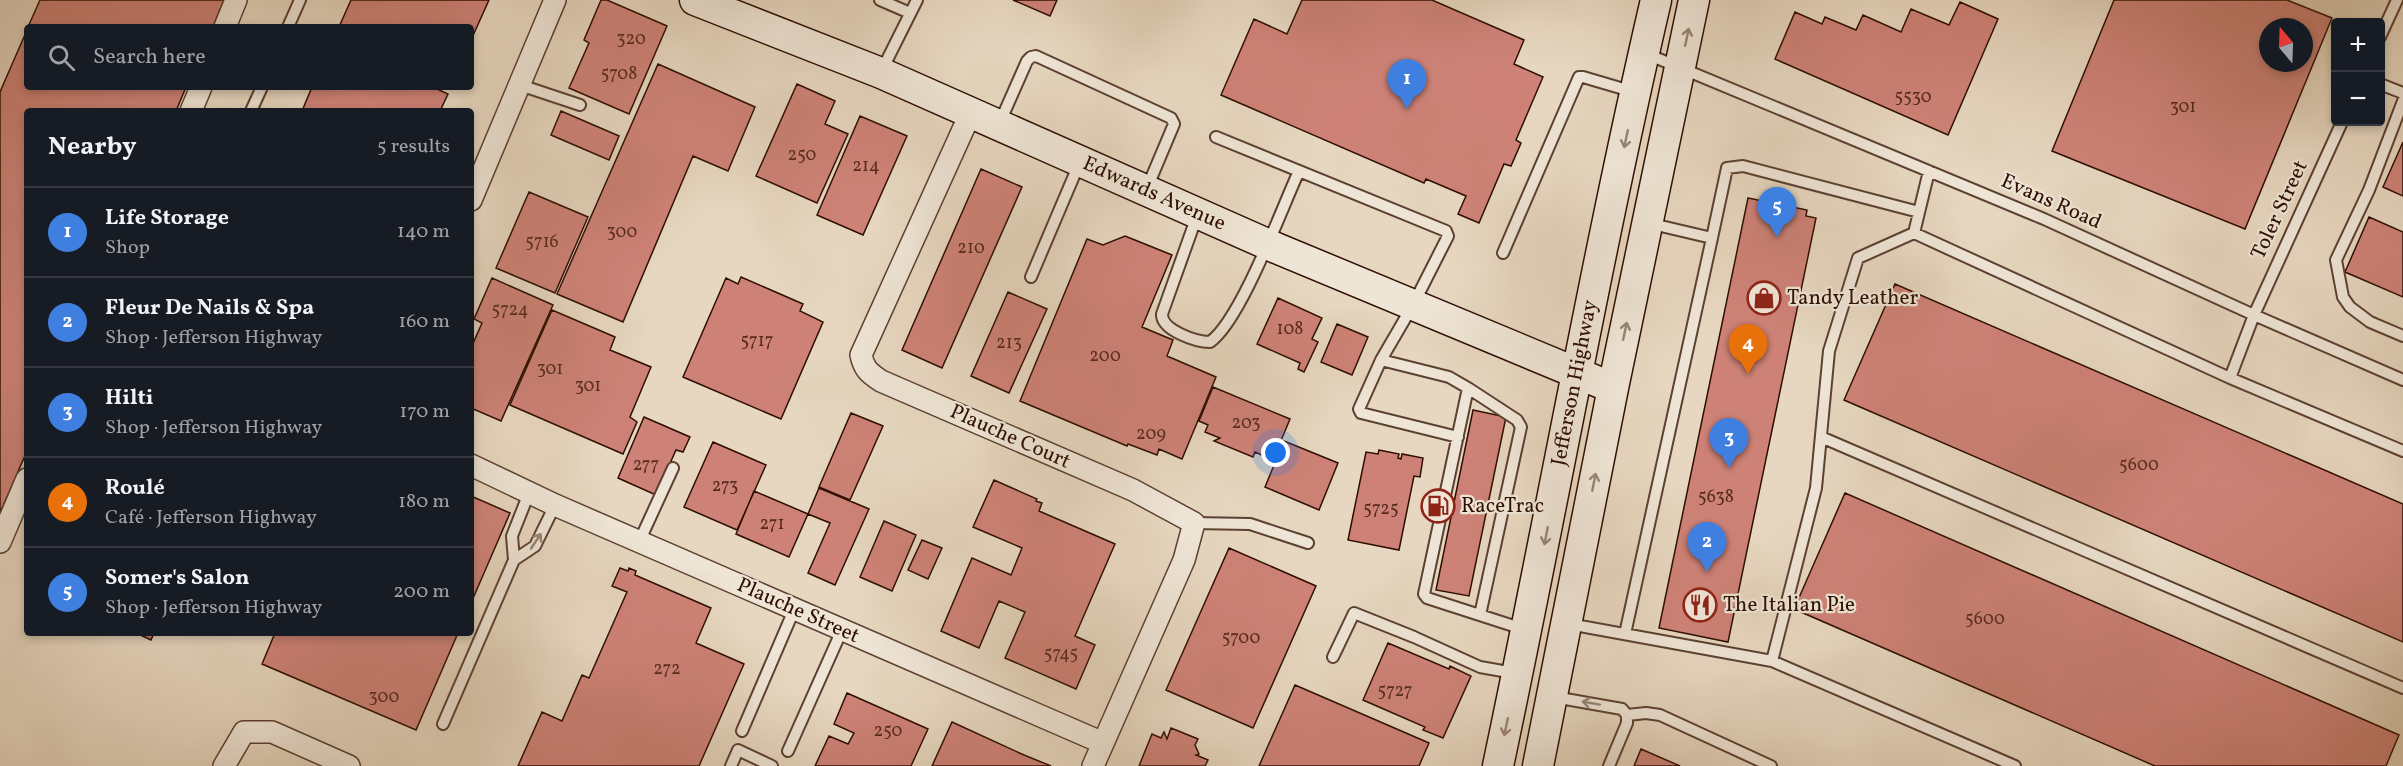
<!DOCTYPE html>
<meta charset="utf-8">
<style>
:root{--surface:#171b24;--page:#20242c;--text:#f1f3f6;--muted:#9ea1a6;--line:#363941;--accent:#c59692}
body{margin:0;font-family:Vollkorn,serif;background:var(--page);color:var(--text)}
.controls{position:absolute;right:18px;top:18px;display:grid;overflow:hidden;border-radius:6px;box-shadow:0 3px 9px #0003}
.controls button{width:54px;height:54px;display:grid;place-items:center;padding:0;border:0;border-bottom:2px solid var(--line);background:var(--surface);color:var(--text);font:30px sans-serif}
.compass{position:absolute;left:2259px;top:18px;width:54px;height:54px;border-radius:50%;background:var(--surface);box-shadow:0 3px 9px #0003;rotate:341deg}
.you{position:absolute;left:1276px;top:453px;width:21px;height:21px;margin:-15px;border:4px solid #fff;border-radius:50%;background:#1a73e8;box-shadow:0 0 0 9px #1a73e833}
.badge{display:grid;place-items:center;width:39px;height:39px;border-radius:50%;background:var(--accent);color:#fff;font-size:20px;font-weight:700}
.pin{position:absolute;translate:-50% -50px;filter:drop-shadow(0 2px 3px #0008)}
.pin::after{content:'';position:absolute;top:32px;width:21px;height:18px;background:inherit;clip-path:polygon(0 0,100% 0,50% 100%)}
.list{margin:0;padding:0;list-style:none}
h2{display:flex;justify-content:space-between;align-items:center;height:78px;margin:0;padding:0 24px;font-size:26px}
h2 small{font-size:20px;font-weight:400;color:var(--muted)}
.list li{display:grid;grid-template-columns:39px 1fr auto;gap:18px;align-items:center;box-sizing:border-box;height:90px;padding:0 24px;border-top:2px solid var(--line)}
.list b{display:block;font-size:22px;white-space:nowrap}
.list p{margin:0;font-size:20px;white-space:nowrap;color:var(--muted)}
.list em{font-size:20px;font-style:normal;color:var(--muted)}
.icon{flex:none;width:33px;height:33px;fill:none;stroke:currentColor;stroke-width:2;stroke-linecap:round;stroke-linejoin:round}
.map{position:relative;flex:none;width:2403px;height:766px;overflow:hidden}
.search{position:absolute;background:var(--surface);box-shadow:0 3px 9px #0003;left:24px;top:24px;width:450px;height:66px;display:flex;align-items:center;gap:15px;box-sizing:border-box;padding:0 21px;border-radius:6px;color:var(--muted);font-size:22px}
.panel{position:absolute;background:var(--surface);box-shadow:0 3px 9px #0003;left:24px;top:108px;width:450px;height:528px;border-radius:6px}
.map>svg:first-child{display:block}
.building{fill:#ce8277;stroke:#2e0e01;stroke-width:1.5;fill-rule:evenodd}
.lines{fill:none;stroke-linecap:round;stroke-linejoin:round}
.lane-casing{stroke:#5c4031;stroke-width:14}
.street-casing{stroke:#5c4031;stroke-width:24}
.secondary-casing{stroke:#2e0e01;stroke-width:33}
.lane{stroke:#efe5d6;stroke-width:10}
.street{stroke:#efe5d6;stroke-width:21}
.secondary{stroke:#efe5d6;stroke-width:30}
.oneway{stroke:#988476}
.labels{text-anchor:middle;dominant-baseline:central;stroke-width:4.5;stroke-linejoin:round;paint-order:stroke}
.number-label{font-size:18px;fill:#562b1e}
.street-label{font-size:21px;fill:#2e0e01;stroke:#efe5d6}
.poi-label{font-size:21px;fill:#2e0e01;stroke:#efe5d6;text-anchor:start}
</style>
<div class="map">
<svg width="2403" height="766" viewBox="0 0 2403 766">
<rect width="100%" height="100%" fill="#e7d7c0"/>
<filter id="stains"><feTurbulence type="fractalNoise" baseFrequency=".00333" numOctaves="4"/><feColorMatrix values="0 0 0 0 .2 0 0 0 0 .09 0 0 0 0 .02 0 0 0 .5 -.17"/></filter>
<radialGradient id="worn" r=".72"><stop offset=".6" stop-color="#630" stop-opacity="0"/><stop offset="1" stop-color="#630" stop-opacity=".3"/></radialGradient>
<path class="building" d="M40 0H224L213 27H28Z
M351 0H489L471 40V27H339Z
M601 0H607L667 26 629 114 569 88 589 43 584 40Z
M1013 0H1057L1050 16Z
M1302 0H1432L1524 40 1514 64 1543 77 1516 140 1521 143 1511 166 1504 164 1479 223 1458 214 1466 196 1426 179 1424 183 1221 95 1254 19 1287 34Z
M2114 0H2287L2332 18 2245 229 2052 151ZM2268 27H2304V63H2268Z
M1960 2 1998 19 1948 135 1775 59 1795 12 1822 24 1825 17 1856 30 1863 15 1901 32 1911 9 1949 25Z
M27 30V87H186L176 111H27V451L0 513V92Z
M658 64 755 107 728 171 693 156 623 322 557 294Z
M797 84 835 101 825 124 848 134 817 203 756 176Z
M312 87H433L448 94 440 111H302Z
M561 111 619 136 609 160 551 135Z
M860 116 907 136 863 235 817 215Z
M2403 142V196L2383 187Z
M981 169 1022 187 942 368 902 350Z
M529 192 588 217 555 293 496 268Z
M1748 198 1807 210 1806 216 1816 218 1728 642 1659 628Z
M2369 217 2403 232V297L2345 272Z
M1125 236 1172 255 1142 327 1173 340 1167 356 1216 377 1182 459 1159 449 1157 455 1128 444 1127 446 1020 401 1087 239 1103 245Z
M741 277 803 304 800 311 823 322 781 419 683 377 726 278 738 284Z
M492 278 553 305 501 421 471 408V348L482 323 474 319Z
M1895 284 2403 504V642L1844 400Z
M1008 292 1047 309 1009 393 971 376Z
M1278 298 1322 318 1312 339 1318 342 1304 372 1298 369 1300 363 1257 344Z
M552 310 615 337 610 350 651 367 630 417 637 422 623 454 510 405Z
M1337 324 1368 337 1352 375 1321 362Z
M1213 387 1290 419 1273 460 1255 452 1253 457 1214 441 1220 438 1205 432 1208 425 1199 421Z
M1473 410 1506 417 1469 596 1436 590Z
M851 413 883 426 850 500 819 487Z
M644 417 690 437 683 452 676 450 656 495 618 478Z
M1284 441 1338 463 1319 510 1265 487Z
M713 442 766 465 737 530 684 507Z
M1379 450 1399 454 1398 458 1401 459 1402 454 1423 458 1420 477 1414 476 1399 550 1348 540 1366 452 1378 454Z
M994 480 1037 499 1036 501 1042 503 1039 511 1115 544 1075 636 1095 645 1076 689 1005 658 1025 612 999 601 979 648 941 631 972 558 1011 575 1022 548 973 527Z
M819 488 869 509 835 585 808 573 830 523 808 514Z
M754 491 808 514 789 557 736 534Z
M1845 493 2399 735 2386 766H2155L1794 609Z
M471 496 510 513 471 603Z
M884 521 916 535 892 591 860 577Z
M922 540 942 548 928 579 908 570Z
M1229 548 1316 586 1253 728 1166 690Z
M620 568 628 571 629 568 636 571 635 575 711 608 696 643 744 664 699 766H518L542 712 562 721 582 675 589 678 627 592 612 586Z
M136 633H154L151 640Z
M275 633H458L416 730 262 664Z
M1388 643 1449 669 1450 666 1471 676 1443 738 1423 730 1425 727 1363 700Z
M1295 685 1429 743 1419 766H1259Z
M847 693 928 729 911 766H815L829 736 848 744 854 733 834 724Z
M952 722 1024 755 1051 766H932Z
M1171 728 1198 739 1195 745 1199 754 1196 755 1208 760 1205 766H1139L1152 734 1161 738 1164 732 1167 739Z
M1641 749 1680 766H1634Z"/>
<g class="lines">
<g class="lane-casing">
<path id="lane" d="M880 0 910 13
M288 27 300 0
M2380 37 2397 0
M1647 54 2044 219 2254 315 2403 380
M882 70 917 0
M2380 84 2403 93
M520 85 580 105
M2403 101 2369 190 2336 260 2343 297 2350 307 2370 322 2403 336
M251 111 262 87
M1000 122 1027 61 1031 57 1036 56 1171 118 1174 124 1147 188
M1216 137 1446 231 1448 236 1413 305 1381 360 1449 377 1468 388 1424 594 1427 598 1523 629
M1929 171 1914 233 2230 378 2254 315 2342 122
M1197 216 1162 314C1161 330 1196 342 1210 342 1241 320 1281 210 1299 171
M1712 238 1727 168 1743 166 1919 212
M1503 253 1579 77H1583L1634 92
M1031 277 1079 164
M1381 360 1359 409 1361 413 1458 437
M2230 378 2403 451
M1468 388 1517 420 1521 427 1480 615
M1821 437 2403 688
M529 493 512 536 514 560 535 546 555 505
M1194 523 1250 524 1308 543
M639 542 673 468
M1569 624 1772 661 2015 766
M1625 634 1712 238 1648 223
M1333 657 1354 613 1414 637 1480 667 1514 673
M1772 661 1816 488 1829 351 1858 258 1914 233
M1554 697 1622 709 1627 715V723L1609 766
M1627 715 1646 713 1660 715 1771 766
M443 724 514 560
M742 731 794 610
M788 751 842 630
M731 766 738 750 772 766"/>
</g>
<g class="street-casing">
<path id="street" d="M225 27 236 0
M191 111 201 87
M971 112 861 355C864 369 869 373 881 381L1133 490 1194 523 1184 560 1093 766
M471 200 555 0
M471 465 555 505 1103 743
M0 542 27 479
M224 766 244 732H272L349 766"/>
</g>
<g class="secondary-casing">
<path id="secondary" d="M695 0 881 73 1276 248 1613 388
M1498 766C1552 511 1597 254 1656 0
M1538 766 1613 388 1694 0"/>
</g>
<use href="#lane" class="lane"/>
<use href="#street" class="street"/>
<use href="#secondary" class="secondary"/>
</g>
<defs><path id="oneway-shaft" d="M-6 0H5M1.5-3L5.5 0L1.5 3" fill="none" stroke-width="1.6" stroke-linecap="round" stroke-linejoin="round" transform="scale(1.5)"/></defs>
<g class="oneway">
<use href="#oneway-shaft" transform="translate(1687 37) rotate(-78)"/>
<use href="#oneway-shaft" transform="translate(1626 139) rotate(102)"/>
<use href="#oneway-shaft" transform="translate(1625 331) rotate(-78)"/>
<use href="#oneway-shaft" transform="translate(1594 482) rotate(-79)"/>
<use href="#oneway-shaft" transform="translate(1546 536) rotate(101)"/>
<use href="#oneway-shaft" transform="translate(536 541) rotate(-56)"/>
<use href="#oneway-shaft" transform="translate(1591 703) rotate(-170)"/>
<use href="#oneway-shaft" transform="translate(1506 727) rotate(102)"/>
</g>
<defs>
<g id="shop-ring" transform="scale(1.725)"><circle r="9.5" fill="#efe5d6" stroke="#8f2418" stroke-width="1.5"/><path d="M-5-2.5h2.3a2.7 3.5 0 0 1 5.4 0H5L5.5 6h-11ZM-1.5-2.5h3a1.5 2.3 0 0 0-3 0Z" fill="#8f2418"/></g>
<g id="fuel-ring" transform="scale(1.725)"><circle r="9.5" fill="#efe5d6" stroke="#8f2418" stroke-width="1.5"/><path d="M-5.5-6h7V0h2V4h1.3V-2.5L3-4.5l.8-.8L6-3V5H2.5V1h-1V6h-7ZM-4.2-4.7v3.2H.2V-4.7Z" fill="#8f2418"/></g>
<g id="restaurant-ring" transform="scale(1.725)"><circle r="9.5" fill="#efe5d6" stroke="#8f2418" stroke-width="1.5"/><path d="M-5-6h1v4h1v-4h1v4h1v-4h1v5L-1.5 .5V6h-2V.5L-5-1ZM5-6V6H3V1.5H1.5Q1.5-4 5-6Z" fill="#8f2418"/></g>
</defs>
<g fill-rule="evenodd">
<use href="#shop-ring" x="1764" y="298"/>
<use href="#fuel-ring" x="1438" y="506"/>
<use href="#restaurant-ring" x="1700" y="605"/>
</g>
<g class="labels">
<g class="number-label">
<text x="631" y="39">320</text>
<text x="619" y="74">5708</text>
<text x="1913" y="97">5530</text>
<text x="2183" y="107">301</text>
<text x="802" y="155">250</text>
<text x="866" y="166">214</text>
<text x="622" y="232">300</text>
<text x="542" y="242">5716</text>
<text x="971" y="248">210</text>
<text x="510" y="310">5724</text>
<text x="1290" y="329">108</text>
<text x="757" y="341">5717</text>
<text x="1009" y="343">213</text>
<text x="1105" y="356">200</text>
<text x="550" y="369">301</text>
<text x="588" y="386">301</text>
<text x="1246" y="423">203</text>
<text x="1151" y="434">209</text>
<text x="646" y="465">277</text>
<text x="2139" y="465">5600</text>
<text x="725" y="486">273</text>
<text x="1716" y="497">5638</text>
<text x="1381" y="509">5725</text>
<text x="772" y="524">271</text>
<text x="1985" y="619">5600</text>
<text x="1241" y="638">5700</text>
<text x="1061" y="654">5745</text>
<text x="667" y="669">272</text>
<text x="1395" y="691">5727</text>
<text x="384" y="697">300</text>
<text x="888" y="731">250</text>
</g>
<g class="street-label">
<text transform="translate(1154 194) rotate(24)">Edwards Avenue</text>
<text transform="translate(2051 202) rotate(24)">Evans Road</text>
<text transform="translate(2280 210) rotate(-65)">Toler Street</text>
<text transform="translate(1575 383) rotate(-79)">Jefferson Highway</text>
<text transform="translate(1010 437) rotate(24)">Plauche Court</text>
<text transform="translate(798 611) rotate(24)">Plauche Street</text>
</g>
<g class="poi-label">
<text x="1787" y="298">Tandy Leather</text>
<text x="1461" y="506">RaceTrac</text>
<text x="1723" y="605">The Italian Pie</text>
</g>
</g>
<rect width="100%" height="100%" filter="url(#stains)"/>
<rect width="100%" height="100%" fill="url(#worn)"/>
</svg>
<div class="controls">
<button>+</button>
<button>−</button>
</div>
<svg class="compass" viewBox="-18 -18 36 36"><path d="M0-13l5 13h-10z" fill="#e53935"/><path d="M0 13l5-13h-10z" fill="#9ea1a6"/></svg>
<div class="you"></div>
<div class="pin badge" style="left:1407px;top:109px;background:#3f7fe0">1</div>
<div class="pin badge" style="left:1707px;top:572px;background:#3f7fe0">2</div>
<div class="pin badge" style="left:1729px;top:468px;background:#3f7fe0">3</div>
<div class="pin badge" style="left:1748px;top:374px;background:#e8710a">4</div>
<div class="pin badge" style="left:1777px;top:237px;background:#3f7fe0">5</div>
<div class="search"><svg class="icon" aria-label="search" viewBox="0 0 24 24"><circle cx="10" cy="10" r="6"/><path d="M15 15l6 6"/></svg>Search here</div>
<section class="panel">
<h2>Nearby<small>5 results</small></h2>
<ul class="list">
<li><span class="badge" style="background:#3f7fe0">1</span><div><b>Life Storage</b><p>Shop</p></div><em>140 m</em></li>
<li><span class="badge" style="background:#3f7fe0">2</span><div><b>Fleur De Nails &amp; Spa</b><p>Shop · Jefferson Highway</p></div><em>160 m</em></li>
<li><span class="badge" style="background:#3f7fe0">3</span><div><b>Hilti</b><p>Shop · Jefferson Highway</p></div><em>170 m</em></li>
<li><span class="badge" style="background:#e8710a">4</span><div><b>Roulé</b><p>Café · Jefferson Highway</p></div><em>180 m</em></li>
<li><span class="badge" style="background:#3f7fe0">5</span><div><b>Somer's Salon</b><p>Shop · Jefferson Highway</p></div><em>200 m</em></li>
</ul>
</section>
</div>
